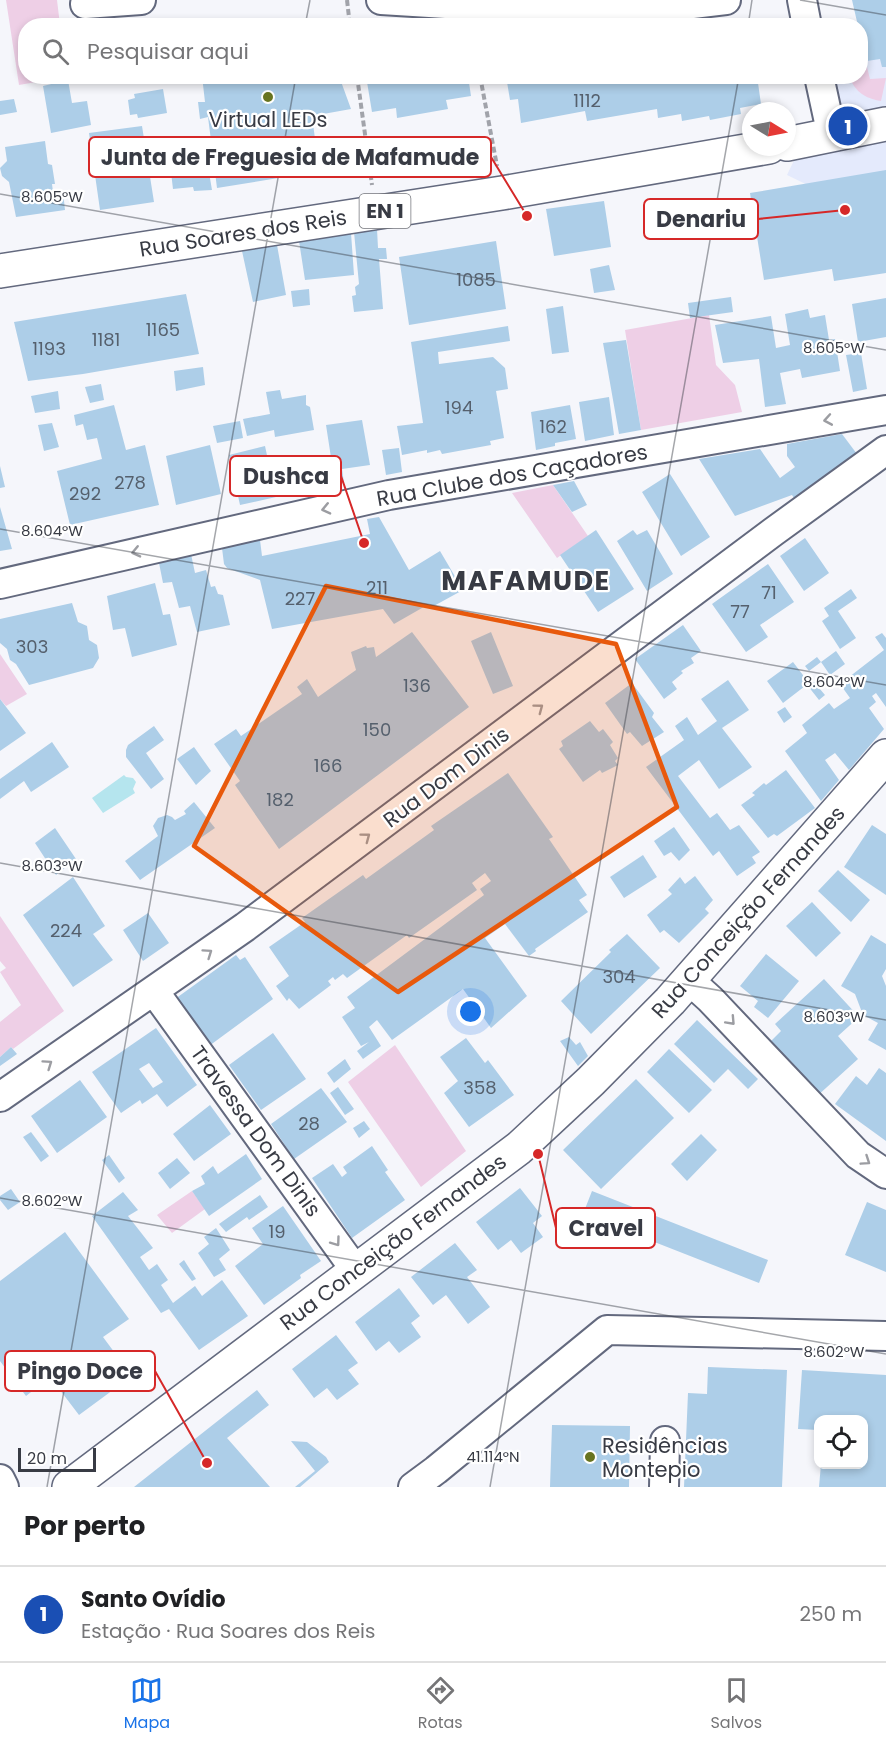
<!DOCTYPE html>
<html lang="pt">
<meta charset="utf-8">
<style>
:root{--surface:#fff;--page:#f6f6f6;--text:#202124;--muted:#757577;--line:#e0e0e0;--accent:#1a73e8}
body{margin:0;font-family:Poppins,sans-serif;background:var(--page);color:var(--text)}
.controls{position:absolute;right:18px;bottom:18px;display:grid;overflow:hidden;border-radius:12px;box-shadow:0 3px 9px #0003}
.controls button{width:54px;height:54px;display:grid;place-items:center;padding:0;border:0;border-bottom:2px solid var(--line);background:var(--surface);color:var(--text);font:30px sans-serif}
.compass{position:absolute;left:742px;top:102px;width:54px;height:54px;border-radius:50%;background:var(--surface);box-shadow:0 3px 9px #0003;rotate:100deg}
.scale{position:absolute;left:18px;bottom:15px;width:78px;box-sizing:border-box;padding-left:6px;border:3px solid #383b44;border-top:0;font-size:16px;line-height:21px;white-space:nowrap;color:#383b44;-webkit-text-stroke:4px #fff;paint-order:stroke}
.you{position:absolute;left:471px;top:1012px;width:21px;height:21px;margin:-15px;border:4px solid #fff;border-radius:50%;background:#1a73e8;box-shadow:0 0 0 9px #1a73e833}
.badge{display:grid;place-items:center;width:39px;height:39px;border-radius:50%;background:var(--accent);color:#fff;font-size:20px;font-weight:700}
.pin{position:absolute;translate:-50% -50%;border:3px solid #fff;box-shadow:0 2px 6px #0006}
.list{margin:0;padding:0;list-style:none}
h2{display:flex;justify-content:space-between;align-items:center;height:78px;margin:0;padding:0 24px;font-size:26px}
h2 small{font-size:20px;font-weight:400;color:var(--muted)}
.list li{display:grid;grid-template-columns:39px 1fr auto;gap:18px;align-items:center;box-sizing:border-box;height:96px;padding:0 24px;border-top:2px solid var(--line)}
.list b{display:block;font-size:22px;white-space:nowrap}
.list p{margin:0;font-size:20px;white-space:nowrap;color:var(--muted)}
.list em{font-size:20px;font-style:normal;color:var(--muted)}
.icon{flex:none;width:33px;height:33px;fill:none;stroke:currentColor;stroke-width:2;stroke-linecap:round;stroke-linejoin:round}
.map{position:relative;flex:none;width:886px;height:1487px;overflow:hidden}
.search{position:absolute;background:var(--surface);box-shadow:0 3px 9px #0003;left:18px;right:18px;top:18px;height:66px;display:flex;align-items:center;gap:15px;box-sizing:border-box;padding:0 21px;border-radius:24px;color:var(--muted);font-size:22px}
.sheet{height:174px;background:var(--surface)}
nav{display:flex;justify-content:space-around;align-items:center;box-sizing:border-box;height:84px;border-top:2px solid var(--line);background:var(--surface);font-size:16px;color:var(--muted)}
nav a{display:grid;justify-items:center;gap:3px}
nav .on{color:var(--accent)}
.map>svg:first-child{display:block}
.built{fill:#e4eafc}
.green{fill:#eecfe6}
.water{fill:#b5e5ee}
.building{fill:#adcee8;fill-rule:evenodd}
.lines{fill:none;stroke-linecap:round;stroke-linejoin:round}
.street-casing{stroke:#63697e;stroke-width:32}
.secondary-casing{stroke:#63697e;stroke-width:36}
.primary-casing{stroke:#63697e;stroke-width:36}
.path{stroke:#a1a3aa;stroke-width:4;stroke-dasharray:6 3;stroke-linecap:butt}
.street{stroke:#fff;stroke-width:28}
.secondary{stroke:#fff;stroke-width:33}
.primary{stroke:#fff;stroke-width:33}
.oneway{stroke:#9c9da2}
.marked{fill:#e8590c;fill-opacity:0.2;stroke:#e8590c;stroke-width:4.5;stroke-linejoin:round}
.ticks{fill:none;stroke:#383b44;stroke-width:1.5;stroke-opacity:0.45}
.poi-dot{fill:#687420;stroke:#fff;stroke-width:2}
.labels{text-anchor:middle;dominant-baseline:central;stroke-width:4.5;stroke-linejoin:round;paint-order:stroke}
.number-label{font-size:18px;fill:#55606d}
.shield{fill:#fff;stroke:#74767c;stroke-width:1.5}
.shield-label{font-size:20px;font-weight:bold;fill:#383b44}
.poi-label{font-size:21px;fill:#383b44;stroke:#fff}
.street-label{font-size:21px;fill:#383b44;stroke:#fff}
.district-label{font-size:27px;font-weight:bold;letter-spacing:1.5px;fill:#383b44;stroke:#fff}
.ticks-label{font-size:15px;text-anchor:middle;fill:#383b44;stroke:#fff;stroke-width:4.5;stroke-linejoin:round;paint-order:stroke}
.leader{fill:none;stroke:#d62828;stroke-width:2}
.callout-dot{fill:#d62828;stroke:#fff;stroke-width:2}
.callout{fill:#fff;stroke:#d62828;stroke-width:2}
.callout-label{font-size:22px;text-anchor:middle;font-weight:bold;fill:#383b44}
</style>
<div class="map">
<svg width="886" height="1487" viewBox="0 0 886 1487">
<rect width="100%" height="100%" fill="#f5f6fb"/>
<path class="built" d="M886 0V223L787 175 834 77 860 76V26Z"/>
<path class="green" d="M6 0H57L60 25 26 26V76L65 77 19 85Z
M867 67 870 79 886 78 881 101C864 98 856 92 849 77L860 76 861 69Z
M709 315 716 365 735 385 742 412 641 430 625 330Z
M553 485 588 536 557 558 512 493Z
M0 654 27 694 6 706 0 699Z
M0 916 64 1011 13 1049 11 1047 0 1057V1022L21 1005 0 972 6 968 0 961Z
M395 1045 466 1151 421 1187 348 1082Z
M192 1191 205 1209 172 1233 157 1215Z"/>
<path class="water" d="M124 775 126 777 133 778 136 782 133 789 135 793 103 813 92 798Z"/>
<path class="building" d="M852 0H886V67H882L880 59 867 61 861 35V26H858Z
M762 20 763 26H736V24Z
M202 76H339L351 109 312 116 317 154 312 155 315 172 217 188 208 117 200 119 198 102H205Z
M366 76H468L471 96 446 100 448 109 397 118 396 108 372 112Z
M506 76H757L761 104 740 108 741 114 710 120 709 116 682 121 681 114 658 118 657 109 587 121 585 111 521 123 518 99 510 100Z
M68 80 72 103 87 101 91 125 51 133 43 86Z
M163 89 167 113 138 118 137 114 130 115 128 100 135 98 134 94Z
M14 99 17 112 0 115V101Z
M142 126 154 202 100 210 89 133Z
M185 138 186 146 204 143 212 190 194 191 193 187 173 189 167 139Z
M45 141 48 164 52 165 55 184H52L53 192H63L65 210 16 217 9 182 2 176 0 168 7 161 5 147Z
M886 170V273L834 281 832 269 764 280 750 193Z
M604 201 611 247 554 256 546 209Z
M377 229 378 248H386L387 259H379L383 309 354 312 352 296 356 295 355 287 359 284 354 232Z
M351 233 354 275 305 280 299 241Z
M496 241 506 309 409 325 399 257Z
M277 245 286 295 253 302 242 251Z
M609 265 615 290 594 293 590 269Z
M309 289 310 305 293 307 291 291Z
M186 294 199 354 83 374 28 381 14 322Z
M731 297 733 312 690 318 688 303Z
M886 298V337L858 342 852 304Z
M563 306 569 352 552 354 546 309Z
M808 309 810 318 825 315 829 340 835 339 840 371 802 378 800 369 780 373 786 404 765 407 759 359 723 363 715 325 771 316 776 348 790 345 785 314Z
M508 326 510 341 438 352 439 364 493 357 505 368 508 389 496 391 504 438 490 441 491 445 442 454 440 450 427 453V450L402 455 397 426 423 423 411 342Z
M626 340 641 430 619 434 603 343Z
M861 353 867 389 853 392 846 355Z
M203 367 205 385 176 391 174 371Z
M101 384 104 400 90 403 85 387Z
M280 390 282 399 306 395V405L310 407 314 430 275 437 274 430 247 436 243 419 270 414 266 392Z
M58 391 60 409 35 413 31 396Z
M609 397 614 435 585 441 579 402Z
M114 405 126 450 145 445 159 505 70 525 57 471 102 459 97 438 87 440 83 424 76 426 74 415Z
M570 405 576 439 555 443V446L536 450 531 412Z
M362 420 370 465 342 469 344 483 331 485 328 465 332 464 326 425Z
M240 421 243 438 217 443 213 426Z
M52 423 59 447 44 451 38 425Z
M842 434 857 454 794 498 792 495 735 516 699 459 760 449 780 478 795 467 787 456V444Z
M210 445 221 494 176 505 166 456Z
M265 446 276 497 240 505 229 455Z
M399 448 402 472 386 475 382 450Z
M0 466 5 487 0 488Z
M670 474 710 537 681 556 642 492Z
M574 481 587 505 572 512 553 485Z
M0 507 12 549 0 551Z
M379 517 409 570 440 551 463 590 432 607 429 604 394 624 383 609 272 629 260 580 227 568 224 564 222 548 260 540 262 556 370 534 367 519Z
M596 530 634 589 598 612 560 555Z
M633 530 637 535 647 530 673 574 647 591 617 541Z
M805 538 829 573 804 591 780 556Z
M191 554 195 573 206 570 211 587 215 586 218 594 223 595 230 625 197 632 190 606 179 608 172 582 163 583 159 563Z
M768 564 794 602 760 625 768 637 746 652 712 604Z
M155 583 163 615 170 614 177 645 132 657 125 628 113 630 107 596Z
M851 589 857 598 838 611 856 638 840 649 822 621 829 616 824 608Z
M72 603 78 622 87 626 89 640 97 645 99 658 93 668 29 685 16 664 10 660 7 649 0 643V619Z
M683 625 701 651 691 658 694 663 681 671 683 673 672 682 677 689 664 699 635 659Z
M412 632 469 707 279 849 235 785 240 781 214 744 236 729 241 736 302 694 297 687 307 679 318 697 356 670 351 652 366 646 367 648 374 647 376 657Z
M491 632 513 686 493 694 471 641Z
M882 633 886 638V707L876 693 872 696 876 702 869 708 884 729 849 770 835 753 825 760 839 780 821 801 785 751 807 733 802 725 829 703 834 709 850 698 840 684 884 650 875 637Z
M836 651 845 664 830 675 821 662Z
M817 657 821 662 809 671 805 666Z
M793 662 809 683 783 703 767 681Z
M728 680 749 710 722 728 752 767 719 789 699 760 678 776 710 818 717 813 730 830 739 825 760 852 752 857 756 863 737 876 719 851 713 856 646 767 684 740 675 726 687 717 698 735 717 721 701 699Z
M814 682 825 695 819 700 808 686Z
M632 683 654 713 652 717 664 732 642 746 630 732 627 734 605 703Z
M0 699 26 733 0 751Z
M785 707 792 717 784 723 777 712Z
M590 721 599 732 603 729 613 742 610 745 618 758 615 761 618 765 602 773 600 770 583 782 559 749 563 746 561 741Z
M154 726 164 740 146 753 164 779 151 789 126 757V750L128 745Z
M52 742 69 767 31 792 24 781 0 799V779Z
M194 747 211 771 196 785 177 759Z
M786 770 815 808 777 836 774 834 768 838 741 805 755 795 752 793 764 783 766 785Z
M508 773 553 837 549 839 587 895 579 900 588 912 535 949 536 951 529 956 505 924 485 938 527 996 491 1028 463 989 392 1040 377 1020 369 1027 381 1046 363 1059 357 1051 369 1042 361 1046 342 1017 355 1008 347 997 484 895 480 889 491 881 485 873 472 883 477 890 409 938 407 935 347 978 343 974 335 980 333 977 328 981 331 985 299 1009 289 998 287 1001 276 986 289 976 269 947 305 922 302 918 363 875 366 879 434 830 431 826Z
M194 802 215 828 140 880 125 861 158 836 153 826 158 818 167 815 172 817 175 820 186 814 184 811Z
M872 825 886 834V895L844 867Z
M674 827 690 850 679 861 671 852 664 856 654 841Z
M55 828 76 859 56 875 35 843Z
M643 855 657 877 624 898 610 877Z
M838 870 870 900 851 922 818 891Z
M695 876 713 900 705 909 709 913 679 943 664 930 660 933 647 915 672 894 668 890 680 877 685 884Z
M73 877 105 926 93 934 113 960 73 987 23 915Z
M812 902 841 933 816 957 786 926Z
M148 913 169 943 143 961 123 930Z
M627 934 660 968 591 1034 561 1001 611 952 609 950Z
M871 935 886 944V969L882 976 886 986V1050L868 1040 878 1023 863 1015 855 994 841 986Z
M766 954 799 981 768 1018 754 1007 758 1001 740 986Z
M236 955 240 960 245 957 273 999 209 1046 175 999Z
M824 979 859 1017 838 1036 858 1059 816 1097 768 1044 781 1031 775 1024Z
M697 1020 758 1079 748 1089 728 1069 714 1083 674 1044Z
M156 1028 197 1085 167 1107 157 1094 142 1104 140 1100 121 1113 92 1072ZM149 1063 163 1082 153 1088 139 1069Z
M273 1033 306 1079 261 1110 229 1065Z
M569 1037 576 1045 580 1042 588 1056 578 1066 560 1041Z
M466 1038 485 1063 488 1060 514 1095 469 1127 444 1093 458 1081 440 1057Z
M11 1047 17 1054 0 1066V1057Z
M669 1049 712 1090 689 1113 647 1072Z
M345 1059 351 1069 334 1083 327 1073Z
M879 1068 886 1073V1141L835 1104 856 1076 867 1085Z
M636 1079 674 1118 601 1189 563 1150Z
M80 1080 107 1117 57 1153 31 1116Z
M338 1087 354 1109 345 1115 330 1093Z
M321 1088 347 1122 294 1159 271 1124Z
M210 1105 231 1134 194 1161 173 1134Z
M364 1121 370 1129 359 1138 353 1128Z
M31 1132 49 1156 41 1162 23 1137Z
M701 1134 717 1150 687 1181 671 1164Z
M372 1146 388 1170 385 1172 405 1200 352 1238 312 1178 333 1164 342 1177 347 1173 343 1167Z
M246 1154 262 1179 209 1216 192 1191 205 1184 201 1176 213 1166 218 1174Z
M109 1155 125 1178 119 1183 102 1160Z
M177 1158 190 1173 170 1189 158 1173Z
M520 1188 542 1216 533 1223 543 1237 521 1253 511 1240 498 1250 476 1222Z
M11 1189 20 1202 8 1210 0 1200V1196Z
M592 1191 768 1260 759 1283 583 1214Z
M123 1192 138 1210 128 1216 153 1248 140 1257 149 1270 157 1264 168 1280 161 1285 173 1303 195 1286 202 1296 222 1280 248 1316 199 1350 169 1309 161 1313 92 1216Z
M260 1195 268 1207 249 1220 247 1217 226 1232 219 1224Z
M867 1202 886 1210V1272L845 1255Z
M283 1206 321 1261 300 1275 301 1278 264 1305 235 1266 263 1244 252 1228Z
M216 1228 230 1250 219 1259 226 1270 214 1277 198 1253 209 1244 204 1237Z
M65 1232 129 1319 103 1337 132 1376 79 1415 50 1377 26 1396 0 1361V1281Z
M455 1243 477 1270 467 1277 490 1307 468 1324 446 1295 433 1305 411 1277Z
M184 1260 196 1279 192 1281 179 1264Z
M399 1288 420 1316 411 1323 421 1337 399 1353 389 1341 376 1351 355 1322Z
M336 1335 358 1363 348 1370 359 1384 337 1400 327 1388 314 1398 292 1369Z
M708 1367 787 1370 782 1487H684L688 1393 707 1394Z
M802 1370 886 1375V1487H819L821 1464H864V1419H819L818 1430 798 1429Z
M257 1390 269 1405 227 1438 270 1487H134Z
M552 1425 630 1426 629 1487H550Z
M291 1441 307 1442 326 1457 329 1462 300 1487H295L315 1471Z"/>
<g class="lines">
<g class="street-casing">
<path id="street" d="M381 0 608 14 726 0
M802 0 807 26
M85 4 141 0
M819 76 832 136
M0 584 389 495 886 410
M689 980 710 999 858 1155 886 1174
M154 991 356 1271
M0 1097 245 927 773 532 886 450
M0 1479 4 1487
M413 1487 436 1470 607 1330 886 1336
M664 1487 665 1441"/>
</g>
<g class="secondary-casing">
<path id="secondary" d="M69 1487 519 1148 591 1081 670 1001 886 756"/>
</g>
<g class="primary-casing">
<path id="primary" d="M787 144 886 124
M0 271 502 193 769 147"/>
</g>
<path class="path" d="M347 0 350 26
M357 76 372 185
M480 76 497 166"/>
<use href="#street" class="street"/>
<use href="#secondary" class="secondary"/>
<use href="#primary" class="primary"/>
</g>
<defs><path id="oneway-chevron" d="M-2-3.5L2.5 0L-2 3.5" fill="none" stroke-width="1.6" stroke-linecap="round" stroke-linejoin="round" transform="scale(1.5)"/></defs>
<g class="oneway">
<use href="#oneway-chevron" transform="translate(828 420) rotate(170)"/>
<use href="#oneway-chevron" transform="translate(326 509) rotate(167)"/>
<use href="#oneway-chevron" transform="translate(136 552) rotate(167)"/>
<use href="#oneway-chevron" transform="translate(539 708) rotate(-37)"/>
<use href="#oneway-chevron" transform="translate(366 837) rotate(-37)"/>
<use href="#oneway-chevron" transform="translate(208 953) rotate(-35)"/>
<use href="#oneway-chevron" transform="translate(731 1021) rotate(47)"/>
<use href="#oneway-chevron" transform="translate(48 1064) rotate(-35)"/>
<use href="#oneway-chevron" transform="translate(866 1161) rotate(34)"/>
<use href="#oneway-chevron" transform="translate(336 1242) rotate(54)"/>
</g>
<path class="marked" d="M326 586 616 644 677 807 398 992 194 846Z"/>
<path class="ticks" d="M800 0 886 15M305 26 310 0M748 26 752 0M0 194 886 350M0 529 886 685M0 863 886 1020M0 1198 886 1354M47 1487 296 76M490 1487 739 76"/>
<g class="poi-dot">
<circle cx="268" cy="97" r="6"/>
<circle cx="590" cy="1457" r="6"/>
</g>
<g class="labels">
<g class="number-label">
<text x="587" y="100">1112</text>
<text x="476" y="279">1085</text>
<text x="163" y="329">1165</text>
<text x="106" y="339">1181</text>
<text x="49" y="348">1193</text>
<text x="459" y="407">194</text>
<text x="553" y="426">162</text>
<text x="130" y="482">278</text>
<text x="85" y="493">292</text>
<text x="377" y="587">211</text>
<text x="769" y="592">71</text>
<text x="300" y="598">227</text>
<text x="740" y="611">77</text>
<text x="32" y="646">303</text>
<text x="417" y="685">136</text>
<text x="377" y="729">150</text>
<text x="328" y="765">166</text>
<text x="280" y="799">182</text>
<text x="66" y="930">224</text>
<text x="619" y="976">304</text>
<text x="480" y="1087">358</text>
<text x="309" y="1123">28</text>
<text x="277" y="1231">19</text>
</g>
<rect class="shield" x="359.5" y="194" width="51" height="34" rx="4.5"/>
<g class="shield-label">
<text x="385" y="211">EN 1</text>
</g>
<g class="poi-label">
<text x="268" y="119">Virtual LEDs</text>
<text x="602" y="1445" text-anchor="start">Residências<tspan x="602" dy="24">Montepio</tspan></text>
</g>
<g class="street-label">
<text transform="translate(243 233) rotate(-9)">Rua Soares dos Reis</text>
<text transform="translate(512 475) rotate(-10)">Rua Clube dos Caçadores</text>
<text transform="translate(446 777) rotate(-37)">Rua Dom Dinis</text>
<text transform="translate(748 912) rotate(-48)">Rua Conceição Fernandes</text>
<text transform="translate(256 1131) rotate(54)">Travessa Dom Dinis</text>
<text transform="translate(393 1242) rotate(-37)">Rua Conceição Fernandes</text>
</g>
<g class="district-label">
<text x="526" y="580">MAFAMUDE</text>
</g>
</g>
<g class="ticks-label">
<text x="52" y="202">8.605°W</text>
<text x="834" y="353">8.605°W</text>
<text x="52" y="536">8.604°W</text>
<text x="834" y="687">8.604°W</text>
<text x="52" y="871">8.603°W</text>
<text x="834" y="1022">8.603°W</text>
<text x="52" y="1206">8.602°W</text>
<text x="834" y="1357">8.602°W</text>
<text x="493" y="1462">41.114°N</text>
</g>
<path class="leader" d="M527 216L491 157M845 210L758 219M364 543L341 476M538 1154L556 1228M207 1463L155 1371"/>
<g class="callout-dot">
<circle cx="527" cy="216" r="6"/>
<circle cx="845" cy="210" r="6"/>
<circle cx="364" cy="543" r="6"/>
<circle cx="538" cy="1154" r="6"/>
<circle cx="207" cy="1463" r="6"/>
</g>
<g class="callout">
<rect x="89" y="137" width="402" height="40" rx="6"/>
<rect x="644" y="199" width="114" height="40" rx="6"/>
<rect x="230" y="456" width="111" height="40" rx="6"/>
<rect x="556" y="1208" width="99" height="40" rx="6"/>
<rect x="5" y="1351" width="150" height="40" rx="6"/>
</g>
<g class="callout-label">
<text x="290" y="165">Junta de Freguesia de Mafamude</text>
<text x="701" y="227">Denariu</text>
<text x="286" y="484">Dushca</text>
<text x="606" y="1236">Cravel</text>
<text x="80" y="1379">Pingo Doce</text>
</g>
</svg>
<div class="controls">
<button><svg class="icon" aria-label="locate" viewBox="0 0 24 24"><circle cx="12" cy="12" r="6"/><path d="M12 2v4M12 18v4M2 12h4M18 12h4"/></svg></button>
</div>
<svg class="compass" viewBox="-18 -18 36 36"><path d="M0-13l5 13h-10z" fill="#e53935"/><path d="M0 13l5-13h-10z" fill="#757577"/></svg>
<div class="scale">20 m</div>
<div class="you"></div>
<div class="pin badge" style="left:848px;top:126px;background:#1a4fb4">1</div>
<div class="search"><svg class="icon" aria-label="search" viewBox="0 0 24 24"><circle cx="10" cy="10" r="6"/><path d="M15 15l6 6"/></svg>Pesquisar aqui</div>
</div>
<section class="sheet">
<h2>Por perto<small></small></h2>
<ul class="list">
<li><span class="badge" style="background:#1a4fb4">1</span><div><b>Santo Ovídio</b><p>Estação · Rua Soares dos Reis</p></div><em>250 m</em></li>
</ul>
</section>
<nav>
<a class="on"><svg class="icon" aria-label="map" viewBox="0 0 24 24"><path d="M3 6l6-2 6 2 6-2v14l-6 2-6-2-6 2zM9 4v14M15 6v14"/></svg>Mapa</a>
<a><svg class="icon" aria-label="directions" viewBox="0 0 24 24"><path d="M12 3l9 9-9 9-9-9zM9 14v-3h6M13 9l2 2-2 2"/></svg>Rotas</a>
<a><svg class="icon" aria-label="saved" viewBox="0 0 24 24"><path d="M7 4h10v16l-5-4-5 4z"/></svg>Salvos</a>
</nav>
